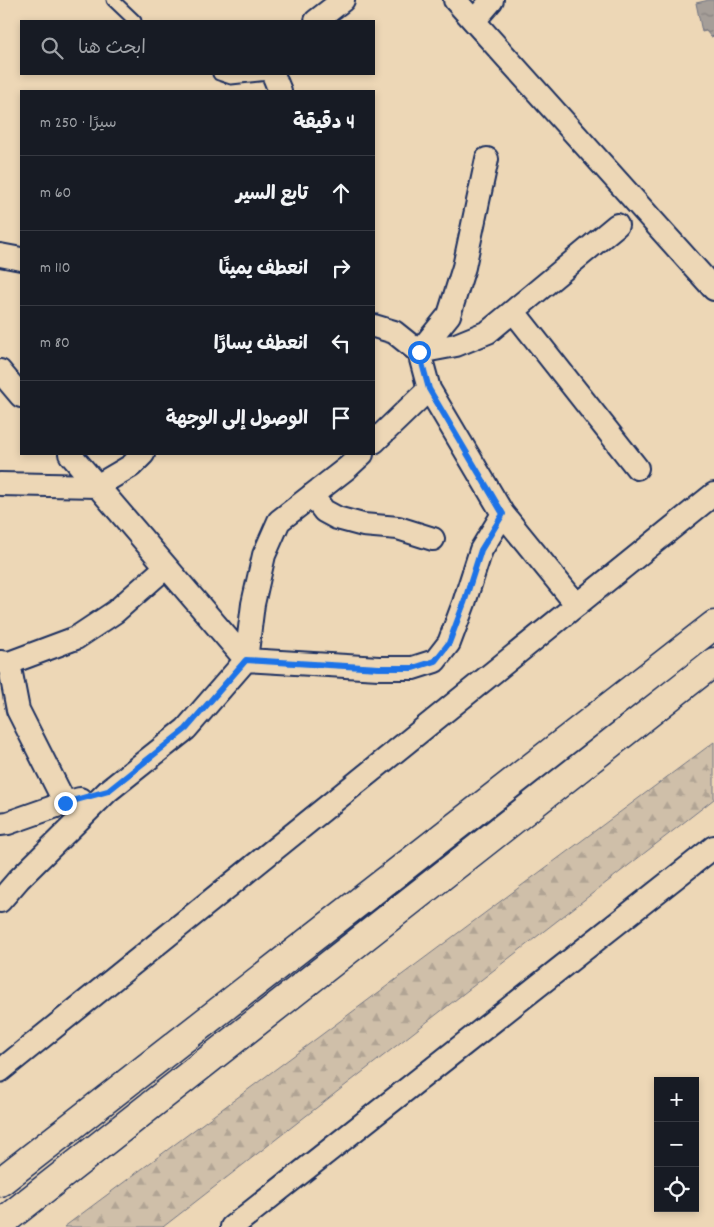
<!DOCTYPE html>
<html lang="ar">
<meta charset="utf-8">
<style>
:root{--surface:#171b24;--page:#242831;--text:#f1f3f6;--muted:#9ea1a6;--line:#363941}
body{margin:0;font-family:Dekko,"Playpen Sans Arabic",sans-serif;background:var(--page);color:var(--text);direction:rtl}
.controls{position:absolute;right:15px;bottom:15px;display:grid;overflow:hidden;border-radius:0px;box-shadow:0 2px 8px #0003}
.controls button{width:45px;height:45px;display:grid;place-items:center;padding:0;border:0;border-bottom:1px solid var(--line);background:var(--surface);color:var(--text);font:25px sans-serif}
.stop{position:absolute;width:15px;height:15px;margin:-11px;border:4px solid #1a73e8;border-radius:50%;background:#fff}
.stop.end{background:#1a73e8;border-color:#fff;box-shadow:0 1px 5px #0008}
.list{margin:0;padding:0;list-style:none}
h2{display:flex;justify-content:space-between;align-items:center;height:65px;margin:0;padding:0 20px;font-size:21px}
h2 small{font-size:16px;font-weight:400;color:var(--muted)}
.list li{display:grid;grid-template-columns:32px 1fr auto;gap:15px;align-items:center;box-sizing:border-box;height:75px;padding:0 20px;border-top:1px solid var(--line)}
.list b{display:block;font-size:19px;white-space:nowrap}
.list em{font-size:16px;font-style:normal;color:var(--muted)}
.icon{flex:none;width:28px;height:28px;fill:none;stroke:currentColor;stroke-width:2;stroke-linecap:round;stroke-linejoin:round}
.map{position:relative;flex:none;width:714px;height:1227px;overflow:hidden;direction:ltr}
.search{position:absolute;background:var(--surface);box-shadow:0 2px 8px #0003;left:20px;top:20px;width:355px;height:55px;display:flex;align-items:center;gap:12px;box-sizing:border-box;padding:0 18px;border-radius:0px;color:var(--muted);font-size:19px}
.panel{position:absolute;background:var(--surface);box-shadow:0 2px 8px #0003;left:20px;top:90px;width:355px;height:365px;border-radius:0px;direction:rtl}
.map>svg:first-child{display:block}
.forest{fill:url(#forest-firs);stroke:#757784}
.water{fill:url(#water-ripples);stroke:#6e7281}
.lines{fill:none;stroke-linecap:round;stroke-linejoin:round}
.lane-casing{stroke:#1b2f5e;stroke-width:15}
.street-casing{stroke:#1b2f5e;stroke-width:26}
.primary-casing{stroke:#1b2f5e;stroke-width:31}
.lane{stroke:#edd7b6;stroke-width:11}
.street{stroke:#edd7b6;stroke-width:22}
.primary{stroke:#edd7b6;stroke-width:28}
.route{stroke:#1a73e8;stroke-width:6}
</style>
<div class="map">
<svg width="714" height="1227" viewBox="0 0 714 1227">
<defs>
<pattern id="forest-firs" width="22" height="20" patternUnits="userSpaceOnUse" patternTransform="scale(1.25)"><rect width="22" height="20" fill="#cfbfa9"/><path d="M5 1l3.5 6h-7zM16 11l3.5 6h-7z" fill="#b1a494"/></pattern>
<pattern id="water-ripples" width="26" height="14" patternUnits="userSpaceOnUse" patternTransform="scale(1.25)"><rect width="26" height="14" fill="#a59e98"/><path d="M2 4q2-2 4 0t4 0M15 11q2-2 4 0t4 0" fill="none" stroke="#86817f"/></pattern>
</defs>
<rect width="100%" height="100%" fill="#edd7b6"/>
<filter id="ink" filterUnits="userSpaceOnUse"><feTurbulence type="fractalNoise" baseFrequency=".02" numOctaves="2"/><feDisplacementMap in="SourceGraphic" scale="10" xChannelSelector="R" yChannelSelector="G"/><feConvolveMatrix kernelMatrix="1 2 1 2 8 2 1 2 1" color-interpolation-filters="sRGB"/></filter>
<g filter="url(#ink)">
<path class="forest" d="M714 742V799L163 1227H64Z"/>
<path class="water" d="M709 0H714V36L711 37 706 31 702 32 696 3Z"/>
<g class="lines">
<g class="lane-casing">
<path id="lane" d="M113 0 135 21
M219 74 231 78 268 74"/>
</g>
<g class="street-casing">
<path id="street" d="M455 0 714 289
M316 21 343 0
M474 21 492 0
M273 74 280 91
M0 255 21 259
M514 312 637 468
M374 326 394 332 419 352 429 389 503 514 577 605
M419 352 456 345 488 332 617 225
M419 352 449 315 464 267 487 159
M0 371 21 396
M374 442 429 389
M362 454 347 468 279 521 264 555 253 604 246 660 379 668H413L435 661 449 643 464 603 481 550 503 514
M0 484 97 486 131 466 143 454
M312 495 324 511 337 518 363 525 398 528 433 539
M0 662 9 663 76 638 115 612 166 567
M9 663 18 710 65 803
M0 824 8 823 65 803 80 799
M0 901 19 879 108 791 186 729 246 660 70 454
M0 1071 714 494
M232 1227 714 847"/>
</g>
<g class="primary-casing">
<path id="primary" d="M0 1182 714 625
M0 1224 714 662"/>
</g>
<use href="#lane" class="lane"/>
<use href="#street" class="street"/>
<use href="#primary" class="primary"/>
</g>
</g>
<g class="lines" filter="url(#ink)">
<path class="route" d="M65 803 108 791 186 729 246 660 379 668H413L435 661 449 643 464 603 481 550 503 514 429 389 419 352"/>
</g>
</svg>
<div class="controls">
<button>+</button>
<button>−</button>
<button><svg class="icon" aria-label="locate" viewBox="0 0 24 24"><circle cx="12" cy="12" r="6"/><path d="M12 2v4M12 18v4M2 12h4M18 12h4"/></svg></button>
</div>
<div class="stop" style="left:419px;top:352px"></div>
<div class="stop end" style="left:65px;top:803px"></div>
<div class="search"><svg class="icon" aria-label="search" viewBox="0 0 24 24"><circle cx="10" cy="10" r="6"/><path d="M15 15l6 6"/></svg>ابحث هنا</div>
<section class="panel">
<h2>4 دقيقة<small>سيرًا · 250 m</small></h2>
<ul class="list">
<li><svg class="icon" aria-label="ahead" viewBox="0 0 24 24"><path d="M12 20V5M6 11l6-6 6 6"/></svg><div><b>تابع السير</b></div><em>60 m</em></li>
<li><svg class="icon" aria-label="right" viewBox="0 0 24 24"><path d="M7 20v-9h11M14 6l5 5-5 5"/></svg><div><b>انعطف يمينًا</b></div><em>110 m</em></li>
<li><svg class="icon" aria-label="left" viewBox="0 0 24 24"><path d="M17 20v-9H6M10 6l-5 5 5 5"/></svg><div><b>انعطف يسارًا</b></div><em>80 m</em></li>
<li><svg class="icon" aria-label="arrive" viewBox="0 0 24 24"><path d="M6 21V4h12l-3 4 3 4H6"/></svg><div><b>الوصول إلى الوجهة</b></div></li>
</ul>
</section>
</div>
